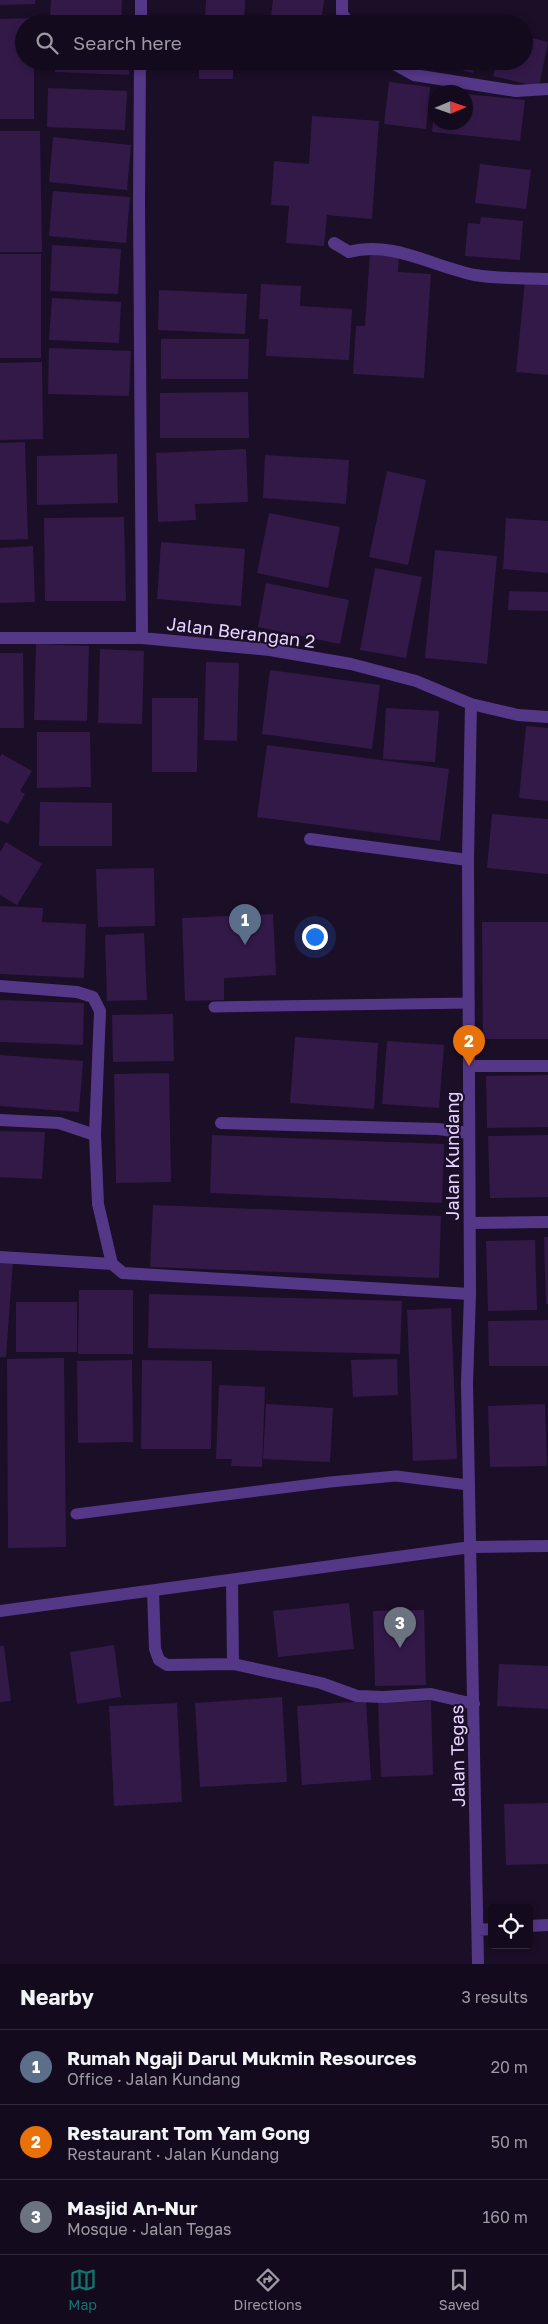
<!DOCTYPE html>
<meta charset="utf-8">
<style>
:root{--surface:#140a1d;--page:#21182a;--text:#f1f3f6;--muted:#9d9aa4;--line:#332b3b;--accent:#0f766e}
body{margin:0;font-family:"Golos Text",sans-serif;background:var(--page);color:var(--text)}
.controls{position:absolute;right:15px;bottom:15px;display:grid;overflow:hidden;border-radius:5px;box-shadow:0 2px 8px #0003}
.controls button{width:45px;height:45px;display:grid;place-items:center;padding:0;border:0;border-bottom:1px solid var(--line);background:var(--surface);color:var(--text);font:25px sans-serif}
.compass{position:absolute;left:428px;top:85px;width:45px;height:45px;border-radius:50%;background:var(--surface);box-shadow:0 2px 8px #0003;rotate:88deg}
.you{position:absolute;left:314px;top:936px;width:18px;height:18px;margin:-12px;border:4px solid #fff;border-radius:50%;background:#1a73e8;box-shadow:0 0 0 8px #1a73e833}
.badge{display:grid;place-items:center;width:32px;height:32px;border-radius:50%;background:var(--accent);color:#fff;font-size:16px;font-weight:700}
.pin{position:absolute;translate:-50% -41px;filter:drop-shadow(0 1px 2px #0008)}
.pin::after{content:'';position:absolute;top:26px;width:18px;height:15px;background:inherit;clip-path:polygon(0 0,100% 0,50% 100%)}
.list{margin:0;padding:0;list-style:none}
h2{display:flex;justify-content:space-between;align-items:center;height:65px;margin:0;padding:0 20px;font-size:21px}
h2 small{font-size:16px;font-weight:400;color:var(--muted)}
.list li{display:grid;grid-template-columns:32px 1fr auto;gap:15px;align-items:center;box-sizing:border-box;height:75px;padding:0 20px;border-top:1px solid var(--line)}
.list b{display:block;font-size:19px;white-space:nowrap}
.list p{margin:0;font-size:16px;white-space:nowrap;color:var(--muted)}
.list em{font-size:16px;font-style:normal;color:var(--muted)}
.icon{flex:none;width:28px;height:28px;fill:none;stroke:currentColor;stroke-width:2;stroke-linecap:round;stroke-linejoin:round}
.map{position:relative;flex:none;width:548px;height:1964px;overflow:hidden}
.search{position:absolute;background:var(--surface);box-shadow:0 2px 8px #0003;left:15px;right:15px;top:15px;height:55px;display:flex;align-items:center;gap:12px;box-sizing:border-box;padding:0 18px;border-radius:28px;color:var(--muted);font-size:19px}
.sheet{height:290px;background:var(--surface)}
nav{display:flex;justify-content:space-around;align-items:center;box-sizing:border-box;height:70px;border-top:1px solid var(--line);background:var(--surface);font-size:14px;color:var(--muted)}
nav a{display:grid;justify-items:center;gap:2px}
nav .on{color:var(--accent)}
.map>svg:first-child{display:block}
.building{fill:#331948}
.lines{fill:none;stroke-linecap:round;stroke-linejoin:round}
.lane{stroke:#553787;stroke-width:11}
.street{stroke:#553787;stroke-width:12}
.labels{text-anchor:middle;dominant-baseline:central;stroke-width:4;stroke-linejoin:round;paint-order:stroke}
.street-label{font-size:18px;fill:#e7d4ff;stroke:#1b0e27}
</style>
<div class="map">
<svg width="548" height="1964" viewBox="0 0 548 1964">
<rect width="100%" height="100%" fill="#1b0e27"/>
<path class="building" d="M0 0H35V4L0 5Z
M51 0H122L121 22 50 18Z
M206 0H245L244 21 205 19Z
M273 0H324L321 24H270Z
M438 16 472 23V24H436Z
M34 18V24H24V61H34V119H0V19Z
M524 36 548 42 539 87 493 76 497 61H524Z
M55 61H130L129 75 55 72Z
M199 61H233V79H199Z
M426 61H476L473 73Z
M389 82 430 87 426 129 384 124Z
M48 88 127 91 125 130 47 127Z
M466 94 525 100 520 141 432 132 434 110 436 122H466Z
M312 116 379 121 372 219 327 215 324 246 286 243 289 206 271 205 274 161 309 164Z
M0 131H40L42 252H0Z
M53 137 131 145 127 190 49 182Z
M480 164 531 170 526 209 475 203Z
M53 191 130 197 126 243 49 236Z
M481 217 523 221 520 260 465 256 468 223 480 224Z
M52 245 121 249 118 294 50 291Z
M370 253 399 255 398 272 431 274 424 378 353 374 356 326H365Z
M0 254H41V358H0Z
M525 280 548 283V375L516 372Z
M261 284 301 286 300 306 352 309 349 360 266 356 268 319H259Z
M159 290 247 294 245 334 158 330Z
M52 298 121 302 119 343 49 340Z
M161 339H249L248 379H161Z
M49 348 131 351 129 396 48 394Z
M42 362 43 439 0 440V363Z
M248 392 249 438H160V393Z
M25 442 28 539 0 540V443Z
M246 449 248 502 195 504 196 520 158 522 156 453Z
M117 454 118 503 37 505V456Z
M265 455 349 460 346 504 263 498Z
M387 471 426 480 408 565 369 557Z
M269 513 340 527 328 588 257 573Z
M124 517 126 601H45L44 518Z
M506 518 548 521V573L503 569Z
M161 542 245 549 241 606 157 599Z
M33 546 35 602 0 603V548Z
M435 550 497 556 487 664 425 658Z
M375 568 422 577 406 658 360 650Z
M266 583 349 600 340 644 258 627Z
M509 591 548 592V611L508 610Z
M36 644 89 646 87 721 34 720Z
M100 649 144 651 142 724 98 723Z
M0 653H23L24 728H0Z
M206 662 239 663 237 741 204 740Z
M270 670 380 685 372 749 262 734Z
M152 698H198L197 772H152Z
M386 708 439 711 435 762 383 759Z
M526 726 548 728V801L519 798Z
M37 732H90L91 787 37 788Z
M267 745 449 769 440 841 257 817Z
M2 754 32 771 20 791 25 794 8 824 0 820V757Z
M40 802 112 803V846H39Z
M492 814 548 819V874L487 868Z
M6 842 42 864 17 905 0 895V852Z
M154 868 155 926 98 927 96 869Z
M0 906 43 908 42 922 86 924 84 978 0 974Z
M273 914 276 975 224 978V1000L185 1001 182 918Z
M482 922H548V1039H483Z
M144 933 147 1000 107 1001 105 935Z
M0 1000 84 1003 83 1045 0 1042Z
M173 1014 174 1061 113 1062 112 1015Z
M295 1037 378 1043 374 1109 290 1103Z
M387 1041 444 1045 439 1108 382 1104Z
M0 1055 83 1061 79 1112 0 1106Z
M169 1073 171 1182 116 1183 114 1074Z
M548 1075V1127L487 1128 486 1076Z
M0 1131 45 1132 42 1179 0 1177Z
M212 1135 444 1144 442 1203 210 1193Z
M548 1135V1197L490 1198 488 1136Z
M153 1205 441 1216 439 1278 150 1267Z
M544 1237H548V1304H546Z
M535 1240 537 1310 488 1311 486 1241Z
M0 1261H13L6 1357H0Z
M79 1290H133V1354H78Z
M149 1294 402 1301 400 1354 148 1348Z
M16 1302H77V1352H16Z
M451 1308 457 1459 413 1461 407 1310Z
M548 1320V1366H489L488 1321Z
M64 1358 66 1547 8 1548 7 1359Z
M397 1359 398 1395 353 1397 351 1360Z
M132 1360 133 1442 78 1443 77 1361Z
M142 1360 212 1361 211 1449H141Z
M219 1385 265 1387 262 1467 231 1466 232 1459H216Z
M266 1404 333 1408 330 1462 263 1459Z
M545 1404 547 1466 490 1467 488 1406Z
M349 1603 354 1649 278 1657 273 1611Z
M424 1610 426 1685 375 1686 373 1611Z
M114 1645 121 1697 77 1704 70 1652Z
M0 1646H4L11 1701 0 1702Z
M499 1664 548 1666V1709L497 1706Z
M282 1697 287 1782 200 1787 195 1703Z
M366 1701 371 1780 302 1785 297 1706Z
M431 1701 433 1775 381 1777 378 1703Z
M177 1703 182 1802 114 1806 109 1706Z
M548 1803V1864L506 1865 504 1804Z"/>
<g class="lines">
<path class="lane" d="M214 1007 469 1003
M76 1514 330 1482 396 1476 468 1485"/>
<path class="street" d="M342 0V13L349 24
M141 24V0
M140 61 139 203 142 638
M389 61 414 75 516 91 548 89
M334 243 349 252C392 240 434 267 475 275 498 279 524 278 548 279
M0 638H142L270 650 351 664 416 681 471 704 518 715 548 717
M471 704 468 860 470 1294 467 1383 478 1964
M310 839 468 860
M0 986 77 992 93 997 100 1011 95 1135 98 1204 112 1264 123 1273 470 1294
M469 1066H548
M0 1120 59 1123 95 1135
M221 1123 438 1129 469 1133
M470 1223 548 1222
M0 1257 112 1264
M153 1591 155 1649 159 1660 167 1665 233 1664 232 1580
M0 1611 471 1547 548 1546
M233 1664 321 1683 357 1696 384 1697 431 1694 474 1704
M529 1926 548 1925
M478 1930 492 1929"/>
</g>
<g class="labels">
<g class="street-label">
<text transform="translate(241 632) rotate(7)">Jalan Berangan 2</text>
<text transform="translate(452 1156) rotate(-90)">Jalan Kundang</text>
<text transform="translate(457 1756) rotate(-91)">Jalan Tegas</text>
</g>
</g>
</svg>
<div class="controls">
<button><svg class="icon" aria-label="locate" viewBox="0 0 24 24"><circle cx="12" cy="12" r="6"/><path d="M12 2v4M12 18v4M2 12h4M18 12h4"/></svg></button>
</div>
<svg class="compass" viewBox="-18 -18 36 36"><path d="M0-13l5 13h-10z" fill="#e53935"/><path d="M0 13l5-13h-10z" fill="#9d9aa4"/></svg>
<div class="you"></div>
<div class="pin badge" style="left:245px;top:945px;background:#5c6f8a">1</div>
<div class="pin badge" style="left:469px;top:1066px;background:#e8710a">2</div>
<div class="pin badge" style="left:400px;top:1648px;background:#6b7280">3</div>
<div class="search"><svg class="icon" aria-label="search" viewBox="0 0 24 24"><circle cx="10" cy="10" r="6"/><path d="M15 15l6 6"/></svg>Search here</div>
</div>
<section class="sheet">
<h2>Nearby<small>3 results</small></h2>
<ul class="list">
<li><span class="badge" style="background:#5c6f8a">1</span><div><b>Rumah Ngaji Darul Mukmin Resources</b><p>Office · Jalan Kundang</p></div><em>20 m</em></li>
<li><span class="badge" style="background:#e8710a">2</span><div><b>Restaurant Tom Yam Gong</b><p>Restaurant · Jalan Kundang</p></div><em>50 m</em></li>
<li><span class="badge" style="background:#6b7280">3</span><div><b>Masjid An-Nur</b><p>Mosque · Jalan Tegas</p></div><em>160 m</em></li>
</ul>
</section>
<nav>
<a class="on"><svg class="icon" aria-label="map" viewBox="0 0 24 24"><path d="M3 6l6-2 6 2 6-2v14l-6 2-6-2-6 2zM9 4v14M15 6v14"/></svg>Map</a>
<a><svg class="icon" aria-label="directions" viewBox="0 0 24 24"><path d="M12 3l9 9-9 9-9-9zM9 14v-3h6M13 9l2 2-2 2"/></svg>Directions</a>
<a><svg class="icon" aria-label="saved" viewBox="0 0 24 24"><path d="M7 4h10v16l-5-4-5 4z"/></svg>Saved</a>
</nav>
